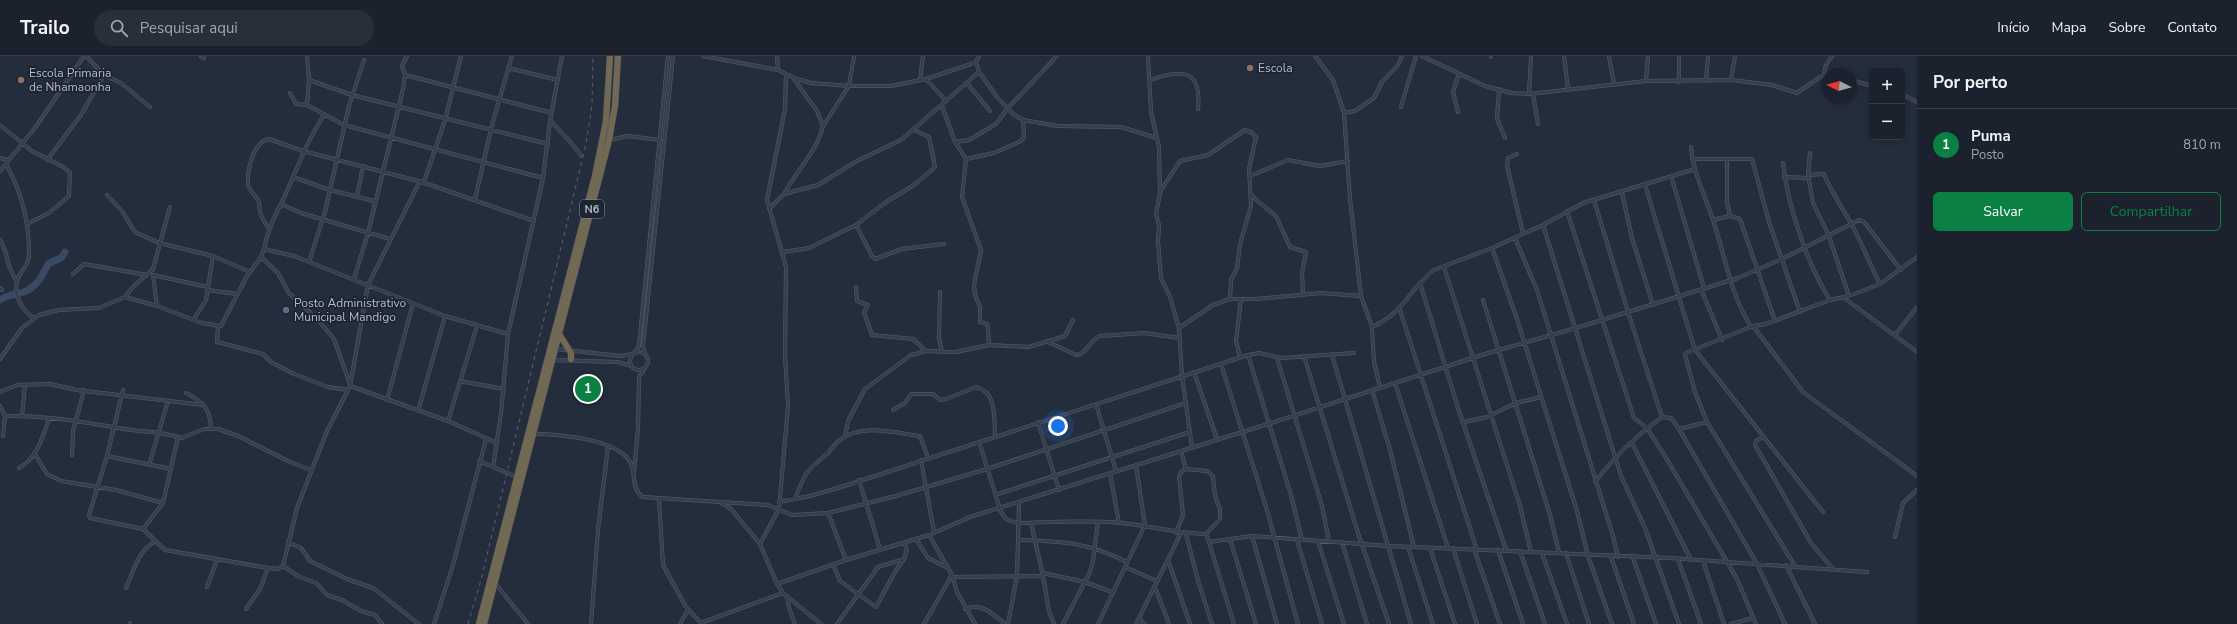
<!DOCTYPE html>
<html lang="pt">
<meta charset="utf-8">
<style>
:root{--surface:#1b222d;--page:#282f39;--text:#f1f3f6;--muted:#a0a4aa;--line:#393f49;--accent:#0b8043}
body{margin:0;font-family:"Nunito Sans",sans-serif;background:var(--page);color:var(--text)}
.controls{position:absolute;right:12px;top:12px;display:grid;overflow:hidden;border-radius:6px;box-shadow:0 2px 6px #0003}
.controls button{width:36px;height:36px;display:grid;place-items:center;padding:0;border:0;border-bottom:1px solid var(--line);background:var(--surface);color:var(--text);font:20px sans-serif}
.compass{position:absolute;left:1821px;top:12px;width:36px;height:36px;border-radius:50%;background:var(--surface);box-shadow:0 2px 6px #0003;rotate:276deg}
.you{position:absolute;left:1058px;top:370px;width:14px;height:14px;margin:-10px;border:3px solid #fff;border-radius:50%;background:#1a73e8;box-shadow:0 0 0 6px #1a73e833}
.badge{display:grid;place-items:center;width:26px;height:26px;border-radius:50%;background:var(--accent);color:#fff;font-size:13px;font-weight:700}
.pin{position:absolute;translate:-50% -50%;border:2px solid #fff;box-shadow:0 1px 4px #0006}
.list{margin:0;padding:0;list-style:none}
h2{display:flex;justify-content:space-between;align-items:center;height:52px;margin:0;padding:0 16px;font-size:17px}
h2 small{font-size:13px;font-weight:400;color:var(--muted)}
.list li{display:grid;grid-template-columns:26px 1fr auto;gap:12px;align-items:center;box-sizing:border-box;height:72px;padding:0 16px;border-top:1px solid var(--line)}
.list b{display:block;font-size:15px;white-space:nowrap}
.list p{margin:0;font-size:13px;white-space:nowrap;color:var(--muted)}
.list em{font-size:13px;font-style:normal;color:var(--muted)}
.actions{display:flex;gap:8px;padding:12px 16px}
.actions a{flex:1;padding:9px 0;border:1px solid var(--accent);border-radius:6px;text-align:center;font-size:14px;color:var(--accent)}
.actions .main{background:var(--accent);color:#fff}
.icon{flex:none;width:22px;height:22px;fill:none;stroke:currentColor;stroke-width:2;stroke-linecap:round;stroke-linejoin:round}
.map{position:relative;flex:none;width:1917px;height:568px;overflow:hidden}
header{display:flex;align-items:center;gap:24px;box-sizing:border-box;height:56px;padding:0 20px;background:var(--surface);border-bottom:1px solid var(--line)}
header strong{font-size:19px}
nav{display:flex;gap:22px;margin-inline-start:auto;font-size:14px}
.search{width:280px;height:36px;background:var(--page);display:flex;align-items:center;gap:10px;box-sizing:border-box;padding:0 14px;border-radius:22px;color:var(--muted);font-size:15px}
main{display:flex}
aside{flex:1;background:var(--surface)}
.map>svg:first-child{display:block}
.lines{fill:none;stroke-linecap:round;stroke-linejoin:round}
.river{stroke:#3a4964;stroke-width:7}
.street-casing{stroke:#565d6a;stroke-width:4}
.highway-casing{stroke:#434a57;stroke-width:7}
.street{stroke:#383f4c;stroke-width:3}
.highway{stroke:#726955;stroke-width:6}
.rail{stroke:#5a6273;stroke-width:1;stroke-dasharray:4 4;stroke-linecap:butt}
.education-dot{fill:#8d6e63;stroke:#1d2431;stroke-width:1.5}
.service-dot{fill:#5c6f8a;stroke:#1d2431;stroke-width:1.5}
.labels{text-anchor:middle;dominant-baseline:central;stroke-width:3.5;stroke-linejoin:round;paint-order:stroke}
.shield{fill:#1d2431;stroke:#868d9b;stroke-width:1}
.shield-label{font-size:11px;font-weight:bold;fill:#b3bac8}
.poi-label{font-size:12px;fill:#b3bac8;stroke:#1d2431;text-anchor:start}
</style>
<header>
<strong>Trailo</strong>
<div class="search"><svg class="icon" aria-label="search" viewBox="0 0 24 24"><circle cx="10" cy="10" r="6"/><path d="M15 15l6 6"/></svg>Pesquisar aqui</div>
<nav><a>Início</a><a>Mapa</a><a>Sobre</a><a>Contato</a></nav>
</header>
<main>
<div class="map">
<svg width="1917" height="568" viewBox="0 0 1917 568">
<rect width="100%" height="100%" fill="#242d3c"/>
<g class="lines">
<path class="river" d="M0 244C8 238 15 239 24 236 37 231 42 220 48 208L62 201 65 196"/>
<g class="street-casing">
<path id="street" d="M86 0 104 19 121 27 150 51
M201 0 204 2
M703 0 778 14 794 22 811 27 849 30H891L926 23 971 8 976 6 979 0
M777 0 778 14
M1148 0 1151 56 1159 91 1160 137 1156 158 1159 169 1158 185 1161 222 1170 241 1179 272 1182 320 1192 391
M1315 0 1333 24 1344 57 1350 143 1361 240
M1422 0 1485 30 1511 37 1529 38 1646 25 1731 24 1772 29 1797 37 1820 21 1827 20
M1491 0V1
M1564 0 1568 33
M1609 0 1614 28
M1679 0V26
M976 6 979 16 997 41 1013 58 1023 64 1058 70 1121 71 1157 82
M508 12 558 24
M405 19 552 57
M1823 21 1826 9 1832 0
M926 23 946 45
M309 24 352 39 548 88
M920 24 923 0
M1150 24C1181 13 1202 12 1198 53
M1731 24 1735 0
M1851 24 1872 30
M1646 25 1648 0
M1706 25 1708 0
M967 27 990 55
M1499 33 1497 63 1505 82
M290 37 296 48 307 49 344 69 543 122
M1529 38 1531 0
M1533 38 1538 68
M1902 38 1917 46
M307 49 309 24 307 0
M942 50 955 86 966 103 962 141 981 194 974 229 975 239 980 251V266L987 268 988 271 989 289
M1401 51 1416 0
M1458 56 1453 36 1459 18
M1344 57 1355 55 1374 42 1382 26 1398 9 1402 0
M550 65C555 69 581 97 581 100
M0 69 32 95 65 112 70 117 69 140 49 157 27 168
M823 70 849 30 854 0
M609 84 628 80 660 84
M955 86 969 84 996 68 1008 52 1057 0
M1691 91C1693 116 1705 140 1713 164 1726 203 1729 234 1751 271
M1517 98 1508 102 1507 110 1523 177
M0 102 8 104
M966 103 994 97 1021 85 1024 81 1023 64
M1692 103H1752L1769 166 1800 256
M1727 103V146L1730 160
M47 104 81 59 104 19
M1783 107C1787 148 1808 210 1830 244
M6 108C21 135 29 165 29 196 30 210 19 215 17 226 13 240 23 255 34 262
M0 115 35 72 84 0
M1808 119 1824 118C1833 141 1849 160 1859 183 1866 198 1872 213 1880 228
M1250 120 1288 104 1320 110 1348 105
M1671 120 1704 232
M293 121 330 134 374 145
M1784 121 1809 122
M1645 129 1695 294 1823 456
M1160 136 1180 105 1208 99 1245 74 1251 76 1256 81 1249 113 1251 150 1240 188 1237 212 1231 224 1230 243
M1622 137 1632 182 1653 249
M784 138C796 115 817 96 823 70L817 55 794 23
M107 139 122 155 135 176 159 187 213 200 250 216
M1252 139 1255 143 1276 160 1290 191 1306 196 1302 217 1303 237
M357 140 363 110
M475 143 492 69 512 0
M1594 144 1628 256 1662 361
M281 148 301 157 390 183
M769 153 784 138 818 129 857 105 901 84 979 16
M1567 155 1634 362 1647 372 1665 400 1737 523 1756 568
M1713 164 1730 160 1740 163 1775 265
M856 169 872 200 875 203 902 193 944 188
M1543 169 1621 420 1645 472 1679 568
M269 173C266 168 262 163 260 156 259 153 260 147 258 144 255 139 249 135 248 128 247 114 253 86 269 83L303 95 422 126 534 165
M1515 182 1537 234 1613 480 1618 501
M0 184C9 197 6 212 17 225
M1492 192 1517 263 1577 455 1588 500 1612 568
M264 193C268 171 279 153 288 133 300 106 307 85 324 59
M783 196 809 192 856 169 886 146 914 129 935 111 929 81 914 74
M261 201 278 217 289 237 318 264 334 283 350 328
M309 206 325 156 349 50 364 4
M1444 211 1520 450 1531 496
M73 218 84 208 147 219
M153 219 208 231
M153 219 157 250
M354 223 368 177 403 33 405 19 402 10 407 0
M1420 227 1458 352 1506 494
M856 231 857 245 868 249 864 256 872 279 913 283 926 295
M0 232 2 234
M1701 233 1722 284
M208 234 237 238
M940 236 939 282 942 296
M1849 240 1880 228 1917 201
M125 241 134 230 153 213 170 151
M1844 242 1917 296
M1483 244 1550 459 1559 497
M1400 254 1477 494
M194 263 206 244 213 200
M218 270 217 286 263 298 271 306 294 318 328 331 348 334
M1753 270 1803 336 1917 420
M1372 271C1406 256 1408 233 1434 214L1492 192 1543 169 1583 147 1695 113
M1179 272 1213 249 1230 243H1255L1321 237 1361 240 1372 271 1374 306 1380 331
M1895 279 1917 251
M1048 286 1076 299C1087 298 1090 284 1100 280L1144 277 1179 282
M556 293 621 300 633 298
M630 305a9 9 0 1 1 18 0a9 9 0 1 1-18 0Z
M634 297 639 290 668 0
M645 297 643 290 673 0
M1248 299 1291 439 1302 484
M1332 299 1411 568
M1304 300 1358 477 1389 568
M1240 301 1236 285 1241 243
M1277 302 1322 450 1329 485
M0 303 22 272 39 259 59 254 99 252 125 241 157 250 202 267 221 270 247 220 261 201 264 193 294 200 445 260 508 278
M552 304 618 306 631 310
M1221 308 1267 454 1298 568
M1194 316 1217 383
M460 325 504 333
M1395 327 1448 492
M350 330 448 365 497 387
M123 334 107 400 89 459 90 462 143 473 163 447 178 381 182 382 204 373H218L238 380 290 406 311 414
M1372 334 1389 390 1414 491
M0 336 18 329 50 328 77 334 203 349
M186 337C203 346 210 352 211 372
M387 344 413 248
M1096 348 1116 415
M0 350 5 360 3 380
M893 354 905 347 911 338H933L940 344 946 343 976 331C997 336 994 362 995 379
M418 355 445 260
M5 360C44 359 84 366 124 373 142 376 160 375 178 381
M22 360 25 329
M448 365 477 270
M1038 366 1059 434
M1464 366 1487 361 1516 347 1541 341
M1707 366 1695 336 1685 299 1686 297 1753 270 1766 268 1830 244 1849 240 1829 180 1813 147 1808 119 1810 97
M1679 373 1707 366 1795 510
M534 378C558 378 621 383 631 408 636 420 631 433 643 441L720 446 732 454 760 488 777 528 783 537 821 568
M845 381 848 365 865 333 911 299 926 295 956 296 989 289 1029 291 1065 280 1073 264
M1763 381 1756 385 1755 389 1811 487 1832 512
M979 386 1000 453C1004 464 1008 465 1020 467 1053 466 1087 464 1121 467 1150 470 1177 477 1206 478L1209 486 1252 480 1388 490 1670 502 1867 516
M1632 387 1691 504
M1181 395 1186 413 1207 415 1213 420 1215 440 1220 453V463L1206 478
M35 398 47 418 61 425 116 434 163 447
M72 399 73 375 84 334
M107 400 171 413
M921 404 934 476
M479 405 517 421
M149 409 168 345
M493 411 501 358 508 278 543 122 550 65 562 0
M19 412C38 402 42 381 49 363
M634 416 638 373 639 321 644 314
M1110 417 1119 467
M859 424 880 493
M1595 426C1614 401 1637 379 1662 361L1671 362 1679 373 1757 508 1785 568
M995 439 1190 376
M659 443 663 509 686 551 702 568
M795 443C805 416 806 415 828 397 832 393 835 387 840 384 861 367 896 377 920 380L928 402
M720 446 768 449 792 459 828 457 896 440 987 413 1186 347
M779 446 810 440 841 431 1248 299 1259 297 1281 302 1354 297
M828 457 846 504
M1031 467 1043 520 1049 555 1054 568
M143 473 165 494 268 512 278 513 283 510 297 452 327 375 350 330 368 229 418 129 425 123 445 64 461 0
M1176 477 1183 459 1179 421 1181 416 1186 413
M1186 478 1199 528 1212 568
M929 479 952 519 957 536 975 568
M1252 480 1277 568
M1895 481 1903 447 1917 434
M916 483 928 502 946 511
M1230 483 1256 568
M1018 484C1062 485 1087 486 1127 506
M1297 484 1322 568
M1318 485 1344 568
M288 486 301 492 310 505 347 523 373 532 419 568
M1209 486 1234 568
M1342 486 1367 568
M760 488 779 453 788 350 785 299 786 211 767 144 785 53 786 18
M1408 491 1433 568
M1430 492 1455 568
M1453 492 1477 568
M1474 493 1500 568
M1498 494 1523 568
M1520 495 1545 568
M1542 497 1567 568
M1566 497 1589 568
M1611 501 1634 568
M1633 502 1656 568
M1678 503 1701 568
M1168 504 1190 568
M1703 505 1724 568
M833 508 840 525 876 551 895 516 904 503
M1786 509 1815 568
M283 510 298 520 316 527 327 539 342 544 361 555 375 559 382 568
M1125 511 1157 525
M1043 517 1085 526 1112 536
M953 521 1043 520
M495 527 528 568
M777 528 846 504 929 479 970 461 1268 368 1485 298 1576 272 1738 222 1782 203 1859 164 1864 166 1901 214
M207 531 217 504
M1155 531 1169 568
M126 532C134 514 138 494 156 485
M787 540 789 552 795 568
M246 553 260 533 268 512
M965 553C982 546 993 558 1005 568
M1139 563 1145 568
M701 567 783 537
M130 568V567
M434 568 453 509 486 383
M591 568 598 474 608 390
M680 568 688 554
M837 568 878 511 904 503 907 494 904 486
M924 568 952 519
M1008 568 1017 520 1019 447
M1063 568 1090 516 1093 505 1098 466
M1098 568 1145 469 1136 410
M1136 568 1181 477
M1731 568 1753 562"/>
</g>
<g class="highway-casing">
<path id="highway" d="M559 278 571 297V303
M479 568 595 120 606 65 610 0
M484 568 609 84 615 50 618 0"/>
</g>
<use href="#street" class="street"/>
<use href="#highway" class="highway"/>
<path class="rail" d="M468 568 481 524 586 88 592 49 593 0"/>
</g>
<g class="education-dot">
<circle cx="1250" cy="12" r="4"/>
<circle cx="21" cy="24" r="4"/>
</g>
<circle class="service-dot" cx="286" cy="254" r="4"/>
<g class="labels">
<rect class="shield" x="580" y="144" width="24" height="18" rx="3"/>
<g class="shield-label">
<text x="592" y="153">N6</text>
</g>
<g class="poi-label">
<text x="1258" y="12">Escola</text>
<text x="29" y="17">Escola Primaria<tspan x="29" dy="14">de Nhamaonha</tspan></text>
<text x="294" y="247">Posto Administrativo<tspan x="294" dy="14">Municipal Mandigo</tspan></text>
</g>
</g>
</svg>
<div class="controls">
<button>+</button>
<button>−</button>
</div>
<svg class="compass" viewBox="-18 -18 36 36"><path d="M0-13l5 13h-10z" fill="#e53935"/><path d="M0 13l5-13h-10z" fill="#a0a4aa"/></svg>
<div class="you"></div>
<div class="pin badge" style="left:588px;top:333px">1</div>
</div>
<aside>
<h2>Por perto<small></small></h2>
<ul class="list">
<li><span class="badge">1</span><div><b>Puma</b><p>Posto</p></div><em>810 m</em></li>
</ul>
<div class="actions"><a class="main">Salvar</a><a>Compartilhar</a></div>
</aside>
</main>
